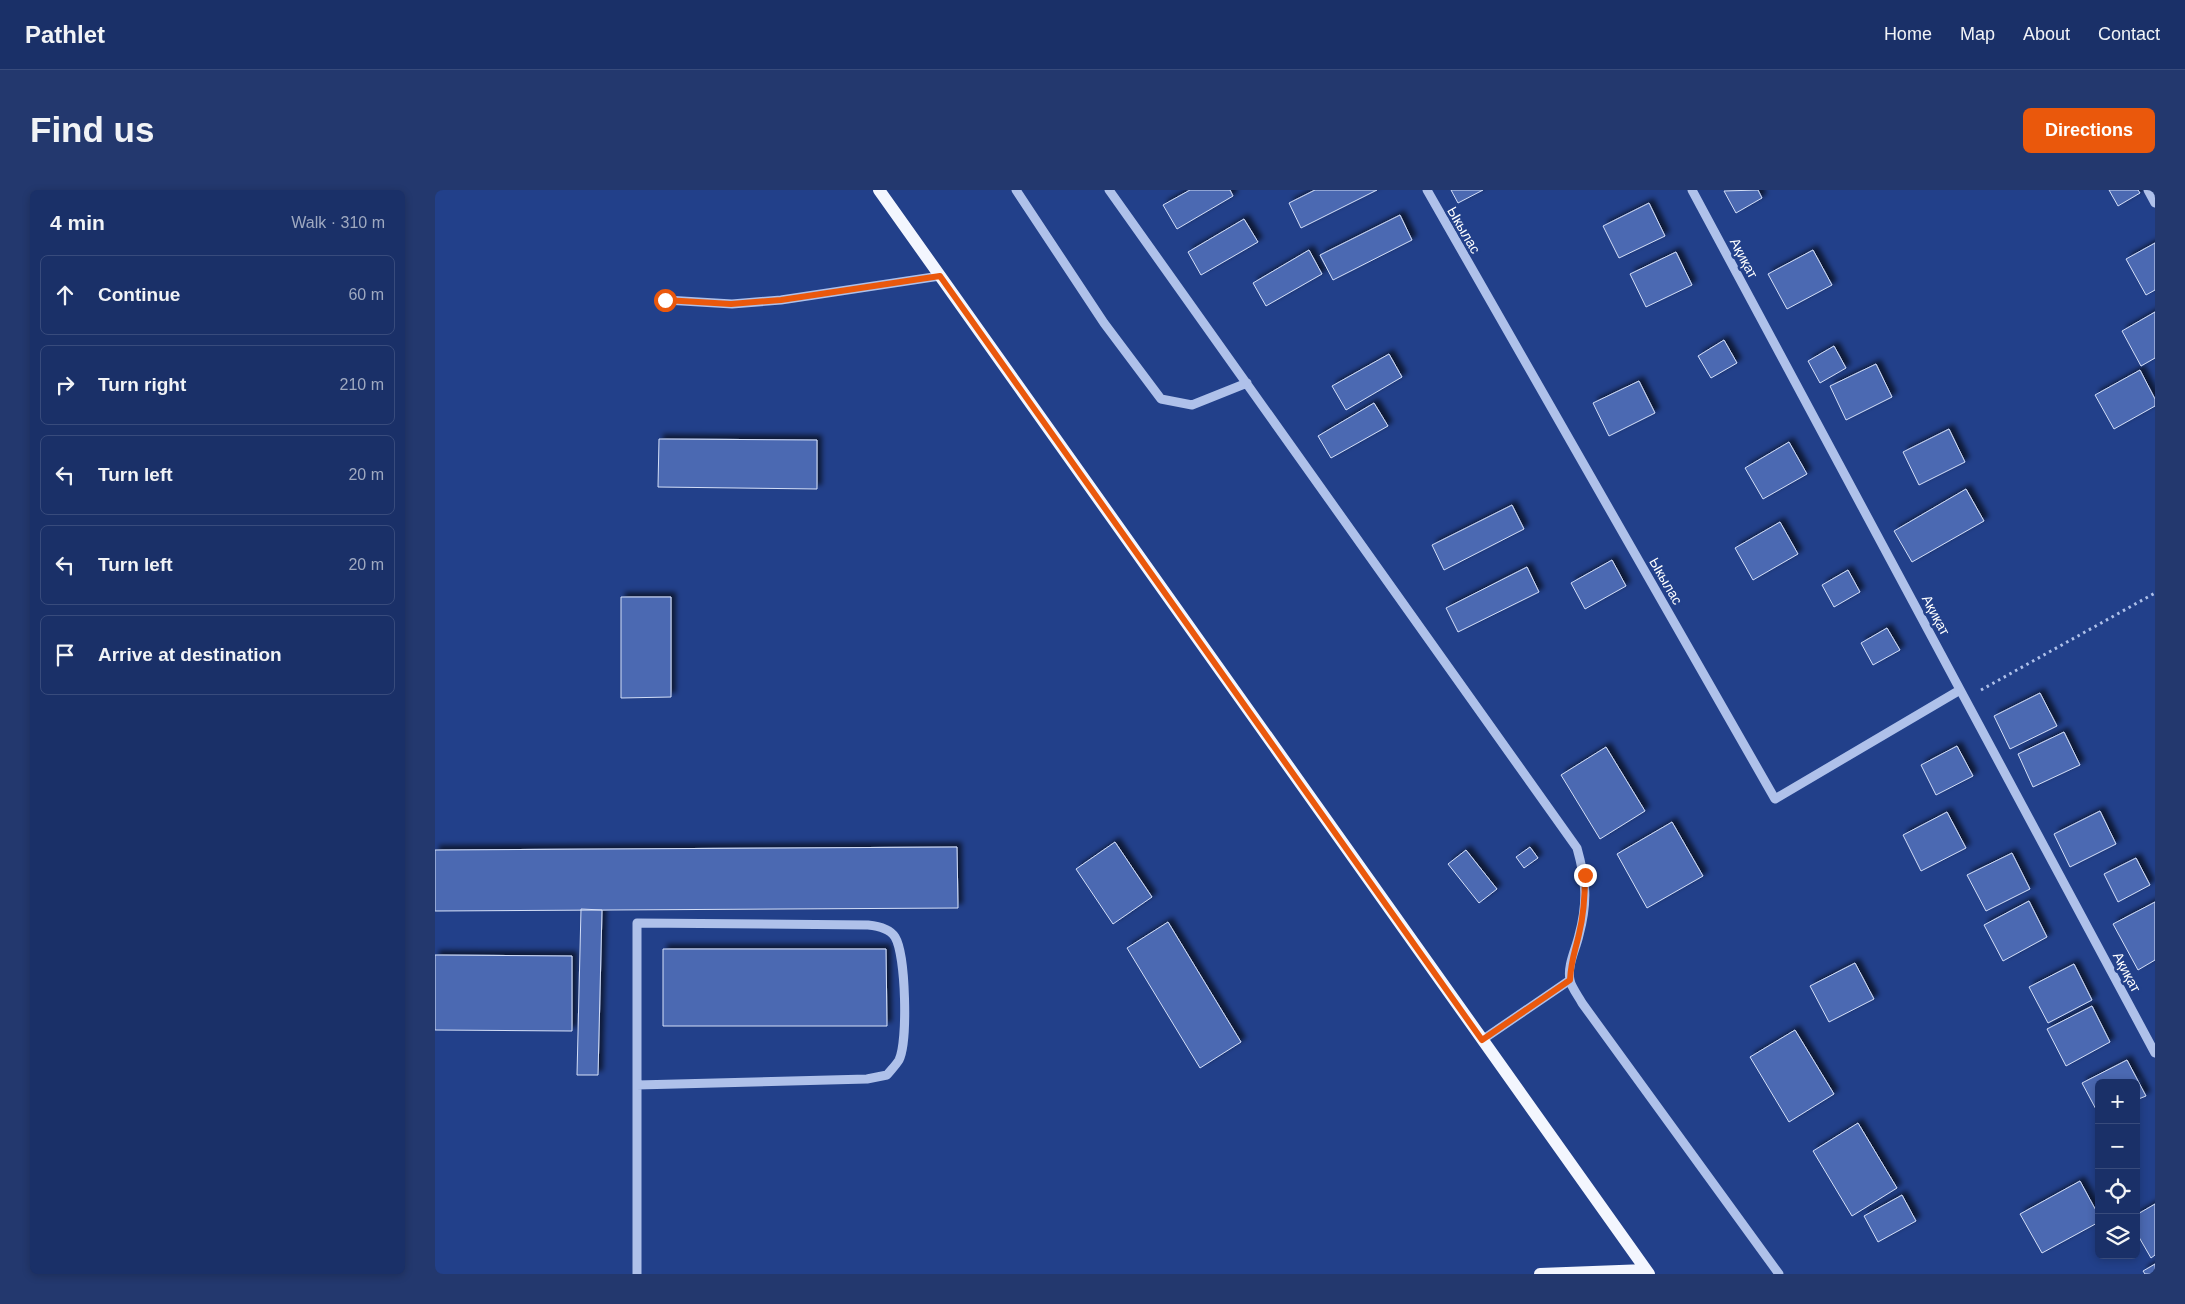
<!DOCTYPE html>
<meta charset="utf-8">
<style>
:root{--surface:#1a3068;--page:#23386e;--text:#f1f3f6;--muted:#9fa9c0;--line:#384b7c;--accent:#ea580c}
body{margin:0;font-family:Helvetica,sans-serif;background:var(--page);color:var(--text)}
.controls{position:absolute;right:15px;bottom:15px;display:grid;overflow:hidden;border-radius:8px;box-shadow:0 2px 8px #0003}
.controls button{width:45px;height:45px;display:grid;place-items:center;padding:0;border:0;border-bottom:1px solid var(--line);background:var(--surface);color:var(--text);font:25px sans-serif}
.stop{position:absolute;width:15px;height:15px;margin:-11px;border:4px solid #ea580c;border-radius:50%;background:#fff}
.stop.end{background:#ea580c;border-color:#fff;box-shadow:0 1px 5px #0008}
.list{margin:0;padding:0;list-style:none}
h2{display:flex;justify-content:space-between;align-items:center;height:65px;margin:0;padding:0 20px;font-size:21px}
h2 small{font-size:16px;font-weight:400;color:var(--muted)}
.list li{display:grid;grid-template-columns:32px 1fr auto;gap:15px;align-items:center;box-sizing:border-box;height:80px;margin:0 10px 10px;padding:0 10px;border:1px solid var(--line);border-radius:8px}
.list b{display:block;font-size:19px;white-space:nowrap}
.list em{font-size:16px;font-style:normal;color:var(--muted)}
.icon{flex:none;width:28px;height:28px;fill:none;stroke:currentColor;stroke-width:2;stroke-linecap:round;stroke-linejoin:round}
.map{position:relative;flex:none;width:1720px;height:1084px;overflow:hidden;border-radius:8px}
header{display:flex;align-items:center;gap:30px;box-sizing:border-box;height:70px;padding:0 25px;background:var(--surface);border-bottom:1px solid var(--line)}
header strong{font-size:24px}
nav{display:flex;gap:28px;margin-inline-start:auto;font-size:18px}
.intro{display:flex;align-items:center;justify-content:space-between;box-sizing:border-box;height:120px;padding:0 30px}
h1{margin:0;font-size:35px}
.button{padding:12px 22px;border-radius:8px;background:var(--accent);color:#fff;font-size:18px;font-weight:700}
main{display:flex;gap:30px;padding:0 30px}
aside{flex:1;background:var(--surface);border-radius:8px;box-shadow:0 2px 8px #0003}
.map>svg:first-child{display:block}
.building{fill:#4b69b2;stroke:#d4dff8;filter:url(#shadow)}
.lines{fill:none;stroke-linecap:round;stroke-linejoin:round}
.path{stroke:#afc1ea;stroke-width:3;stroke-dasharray:2.5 4;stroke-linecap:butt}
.minor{stroke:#afc1ea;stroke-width:9}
.major{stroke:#f3f6fe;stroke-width:12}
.route{stroke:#ea580c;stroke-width:6}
.labels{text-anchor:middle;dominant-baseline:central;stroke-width:5;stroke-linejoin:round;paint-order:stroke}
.street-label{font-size:14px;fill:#fff;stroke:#22408a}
</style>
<header>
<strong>Pathlet</strong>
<nav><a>Home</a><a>Map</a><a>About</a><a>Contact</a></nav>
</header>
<div class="intro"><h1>Find us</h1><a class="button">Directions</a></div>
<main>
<aside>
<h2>4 min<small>Walk · 310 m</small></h2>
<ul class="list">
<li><svg class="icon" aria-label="ahead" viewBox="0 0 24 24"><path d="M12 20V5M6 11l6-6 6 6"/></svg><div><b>Continue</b></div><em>60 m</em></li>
<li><svg class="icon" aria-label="right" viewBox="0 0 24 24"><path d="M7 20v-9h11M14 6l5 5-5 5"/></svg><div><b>Turn right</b></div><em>210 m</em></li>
<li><svg class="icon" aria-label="left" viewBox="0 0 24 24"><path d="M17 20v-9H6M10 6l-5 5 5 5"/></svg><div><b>Turn left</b></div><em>20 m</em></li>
<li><svg class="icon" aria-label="left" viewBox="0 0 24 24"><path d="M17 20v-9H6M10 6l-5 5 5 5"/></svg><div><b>Turn left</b></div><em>20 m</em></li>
<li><svg class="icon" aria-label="arrive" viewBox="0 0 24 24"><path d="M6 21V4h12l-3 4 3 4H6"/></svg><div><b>Arrive at destination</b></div></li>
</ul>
</aside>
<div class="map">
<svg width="1720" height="1084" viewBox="0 0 1720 1084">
<defs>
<filter id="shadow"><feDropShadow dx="4.5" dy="-4.5" stdDeviation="2.5" flood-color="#0009"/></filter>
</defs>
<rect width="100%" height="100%" fill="#22408a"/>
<path class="building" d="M755 0H795L798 6 742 39 728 15Z
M880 0H942L866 38 854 13Z
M1016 0H1048L1023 13Z
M1323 0 1327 8 1301 23 1289 1Z
M1674 0H1703L1705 3 1683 16Z
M1214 13 1230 46 1184 68 1168 36Z
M965 25 977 50 898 90 885 65Z
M809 29 823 52 766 85 753 62Z
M1720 53V100L1711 105 1691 69Z
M874 60 887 84 831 116 818 93Z
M1378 60 1397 95 1352 119 1333 84Z
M1241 62 1257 95 1211 117 1195 84Z
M1720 122V168L1706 176 1687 141Z
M1289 150 1302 173 1276 188 1263 166Z
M1399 156 1411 178 1385 193 1373 171Z
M954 164 967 187 911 220 897 196Z
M1441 174 1457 207 1411 230 1395 196Z
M1705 180 1720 209V216L1679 239 1660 205Z
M1204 191 1220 223 1174 246 1158 213Z
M939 213 953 236 896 268 883 246Z
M1514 239 1530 272 1484 295 1468 262Z
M224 249 382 250V299L223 297Z
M1354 252 1372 284 1328 309 1310 278Z
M1531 299 1549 331 1477 372 1459 341Z
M1077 315 1089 339 1009 380 997 355Z
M1345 332 1363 364 1318 390 1300 358Z
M1177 370 1191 396 1150 419 1136 393Z
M1092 377 1104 402 1023 442 1011 418Z
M1413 380 1425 402 1399 417 1387 395Z
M186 407H236V507L186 508Z
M1452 438 1465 460 1438 475 1426 453Z
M1605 503 1622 536 1575 559 1559 526Z
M1629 542 1645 575 1598 597 1583 564Z
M1522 556 1538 586 1501 605 1486 575Z
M1171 557 1210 621 1165 649 1126 585Z
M1665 621 1681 654 1635 677 1619 644Z
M1512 622 1531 658 1486 681 1468 645Z
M1237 632 1268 686 1212 718 1182 664Z
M680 652 717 707 678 734 641 679Z
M522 657 523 718 0 721V660Z
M1095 657 1103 668 1089 678 1081 667Z
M1031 660 1062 699 1044 713 1013 674Z
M1577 663 1595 699 1551 721 1532 685Z
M1701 668 1715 695 1683 712 1669 684Z
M1594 711 1612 747 1568 771 1549 735Z
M1720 712V770L1703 780 1678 734Z
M146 719 167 720 163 885H142Z
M733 732 806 852 765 878 692 758Z
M228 759H451L452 836H228Z
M0 765 137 766V841L0 840Z
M1420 773 1439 809 1394 832 1375 796Z
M1639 774 1657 810 1613 833 1594 797Z
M1657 816 1675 852 1631 876 1612 839Z
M1360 840 1399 904 1354 932 1315 867Z
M1692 870 1711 906 1701 910V893H1664V925L1647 893Z
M1423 933 1462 998 1417 1026 1378 961Z
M1645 991 1664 1026V1032L1607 1063 1585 1024Z
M1467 1005 1481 1031 1443 1052 1429 1026Z
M1720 1014V1065L1716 1068 1701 1042V1025Z
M1720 1074V1084H1710L1708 1081Z"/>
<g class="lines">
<path class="path" d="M1546 500 1720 403"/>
<path class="minor" d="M581 0 669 133 726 209 757 215 812 193
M674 0 1142 658C1151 690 1153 712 1144 745 1141 759 1132 775 1135 790 1136 797 1144 807 1147 813L1344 1084
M992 0 1340 609 1525 500
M1257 0 1720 863
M1713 0 1720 13
M231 110 297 114 346 110 505 86
M1047 850 1135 790
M202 1084V733L433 735C443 736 455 739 460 747 471 765 473 852 464 870 461 875 456 880 452 885L432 889 202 895"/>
<path class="major" d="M444 0 1214 1084
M1105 1084 1211 1080"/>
</g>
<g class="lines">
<path class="route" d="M230 110 296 114 346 110 505 86 1047 850 1135 790C1136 770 1140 762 1144 744 1149 724 1150 705 1150 685"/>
</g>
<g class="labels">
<g class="street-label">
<text transform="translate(1029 40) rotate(60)">Ыкылас</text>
<text transform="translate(1309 68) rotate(62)">Ақиқат</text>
<text transform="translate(1231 391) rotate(60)">Ыкылас</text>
<text transform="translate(1501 425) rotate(62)">Ақиқат</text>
<text transform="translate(1692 782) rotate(62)">Ақиқат</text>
</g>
</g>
</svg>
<div class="controls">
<button>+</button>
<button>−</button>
<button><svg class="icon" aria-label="locate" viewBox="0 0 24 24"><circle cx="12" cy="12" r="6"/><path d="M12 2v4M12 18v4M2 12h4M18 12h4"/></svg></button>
<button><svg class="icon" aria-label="layers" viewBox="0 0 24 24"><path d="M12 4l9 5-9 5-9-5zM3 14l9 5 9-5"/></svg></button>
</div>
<div class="stop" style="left:230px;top:110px"></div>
<div class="stop end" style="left:1150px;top:685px"></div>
</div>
</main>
